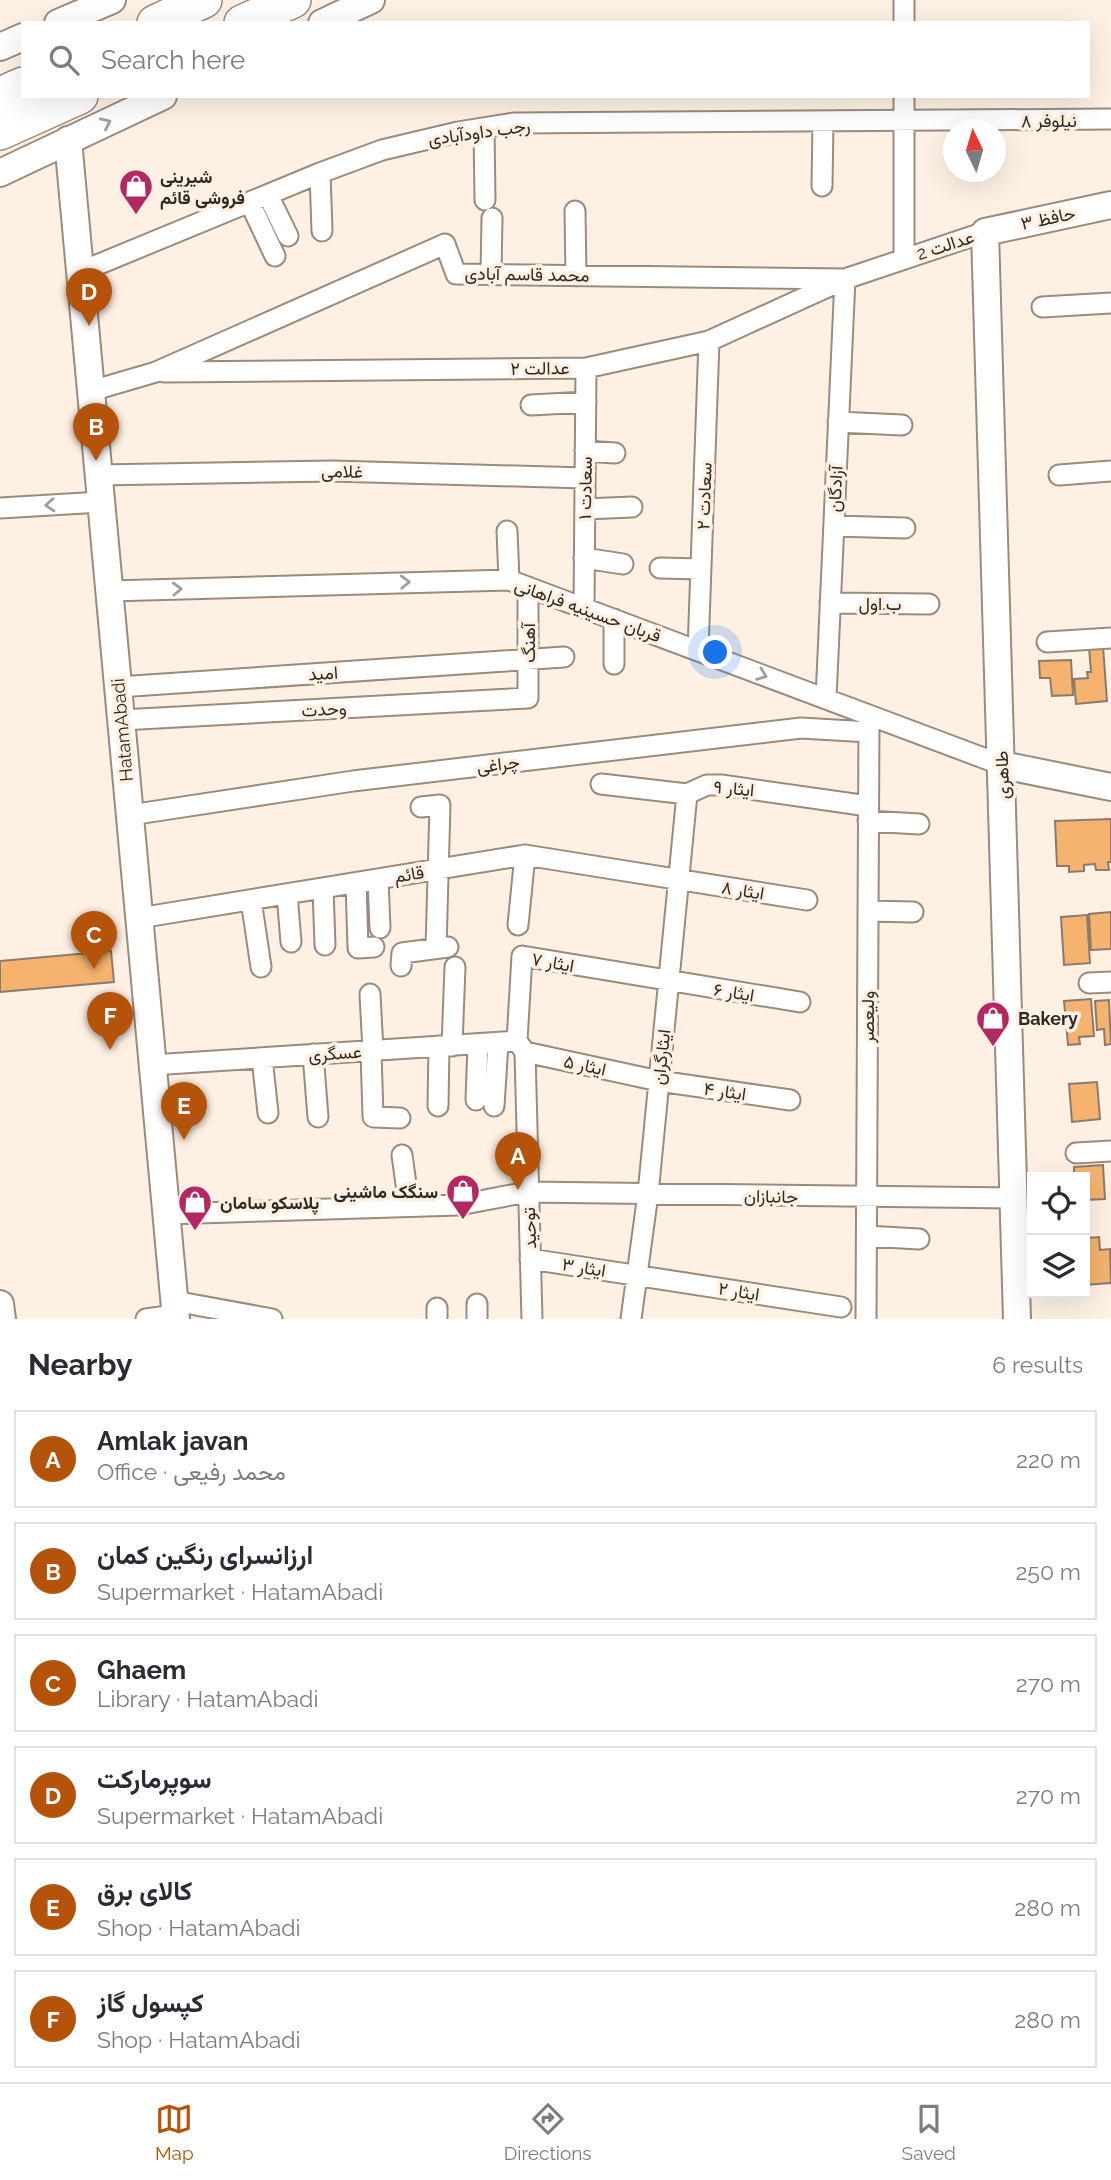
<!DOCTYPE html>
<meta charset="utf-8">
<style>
:root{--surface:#fff;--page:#f7f7f7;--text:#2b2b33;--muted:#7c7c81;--line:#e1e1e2;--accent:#b45309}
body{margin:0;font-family:Raleway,Vazirmatn,sans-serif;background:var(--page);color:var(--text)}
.controls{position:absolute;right:21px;bottom:21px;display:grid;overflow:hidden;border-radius:0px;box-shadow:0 7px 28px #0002}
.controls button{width:63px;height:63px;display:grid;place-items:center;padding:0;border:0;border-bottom:2px solid var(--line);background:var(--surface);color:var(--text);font:35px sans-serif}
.compass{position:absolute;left:943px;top:119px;width:63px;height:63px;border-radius:50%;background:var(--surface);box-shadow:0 7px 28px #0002;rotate:355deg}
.you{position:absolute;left:716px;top:653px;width:24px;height:24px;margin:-18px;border:5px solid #fff;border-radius:50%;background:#1a73e8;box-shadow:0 0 0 10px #1a73e833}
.badge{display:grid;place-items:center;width:46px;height:46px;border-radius:50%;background:var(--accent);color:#fff;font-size:23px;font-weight:700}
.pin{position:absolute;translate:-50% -58px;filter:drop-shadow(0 2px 4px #0008)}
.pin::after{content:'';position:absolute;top:37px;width:24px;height:21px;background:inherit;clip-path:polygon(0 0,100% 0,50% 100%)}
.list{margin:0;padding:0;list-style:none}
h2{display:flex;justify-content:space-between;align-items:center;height:91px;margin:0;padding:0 28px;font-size:30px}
h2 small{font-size:23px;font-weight:400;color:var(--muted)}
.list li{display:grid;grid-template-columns:46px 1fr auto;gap:21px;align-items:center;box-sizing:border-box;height:98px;margin:0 14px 14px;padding:0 14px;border:2px solid var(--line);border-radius:0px}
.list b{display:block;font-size:26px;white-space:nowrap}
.list p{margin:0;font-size:23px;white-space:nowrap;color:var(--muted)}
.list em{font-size:23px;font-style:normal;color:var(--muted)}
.icon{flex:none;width:38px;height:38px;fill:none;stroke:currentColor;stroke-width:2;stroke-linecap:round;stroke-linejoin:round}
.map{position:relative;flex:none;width:1111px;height:1319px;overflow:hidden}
.search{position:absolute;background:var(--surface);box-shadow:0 7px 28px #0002;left:21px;right:21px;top:21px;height:77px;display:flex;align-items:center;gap:18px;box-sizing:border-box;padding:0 24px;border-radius:0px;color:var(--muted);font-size:26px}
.sheet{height:763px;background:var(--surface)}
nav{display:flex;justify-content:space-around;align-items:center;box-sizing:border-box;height:98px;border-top:2px solid var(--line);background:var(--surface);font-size:19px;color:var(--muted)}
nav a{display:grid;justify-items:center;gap:4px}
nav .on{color:var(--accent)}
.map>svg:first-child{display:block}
.building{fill:#f5b36f;stroke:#8a7b6d;stroke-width:2}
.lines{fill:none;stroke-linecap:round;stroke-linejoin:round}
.street-casing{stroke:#9a8b7d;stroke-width:23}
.secondary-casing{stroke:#9a8b7d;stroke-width:30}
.highway-casing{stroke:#9a8b7d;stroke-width:38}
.street{stroke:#fff;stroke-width:19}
.secondary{stroke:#fff;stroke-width:26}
.highway{stroke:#fff;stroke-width:35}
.oneway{stroke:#a19f9c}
.labels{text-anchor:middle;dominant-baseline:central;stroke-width:7;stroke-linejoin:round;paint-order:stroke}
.street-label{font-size:18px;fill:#2f2923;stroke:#fef1e4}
.poi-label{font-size:18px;font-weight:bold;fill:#2f2923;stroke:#fef1e4;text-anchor:start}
</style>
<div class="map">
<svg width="1111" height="1319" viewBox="0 0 1111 1319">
<rect width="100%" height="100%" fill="#fef1e4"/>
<path class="building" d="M1103 646 1107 701 1076 704 1074 679 1088 678 1087 672H1091L1089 647Z
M1071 660 1073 695 1052 696 1050 678H1040L1039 661Z
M1111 819V862H1108L1109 870H1096L1095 864 1084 865V871L1069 872V866H1057L1055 821Z
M1111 912V949L1091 950 1089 914Z
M1087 915 1090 963 1064 965 1061 917Z
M111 951 114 982 0 992V961Z
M1091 999 1094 1036 1079 1037 1080 1044 1068 1045 1064 1001Z
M1109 1000 1111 1044 1105 1045 1104 1029 1097 1030 1095 1001Z
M1097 1082 1100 1119 1072 1122 1069 1084Z
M1103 1165 1105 1199 1085 1200V1177H1074V1167Z
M1099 1237 1100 1250 1110 1249 1111 1283 1085 1285V1251H1089L1088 1238Z"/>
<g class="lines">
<g class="street-casing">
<path id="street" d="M904 23V0
M484 128 485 200
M320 173 322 231
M822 186 823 121
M268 195 288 236
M250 203 275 256
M575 211 576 276
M904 258V96
M80 272 320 173 382 150 458 132 514 123 1111 119
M491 275 492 218
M1042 307 1111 303
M164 372 586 368 709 341 845 279 985 232
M91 391 156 372 445 244 456 274 845 279 826 699
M531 405 586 402
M838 422 902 425
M585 451 615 453
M98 475 333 471 585 478
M1059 475 1111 471
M0 508 101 502
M585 509 632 507
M834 526 905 528
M507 531 509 580
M584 558 623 564
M660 568 701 569
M109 591 509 580 1002 765
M830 603 929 604
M584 608 586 368
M614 619V664
M1047 642 1111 638
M698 651 709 341
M118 687 564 657
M121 720 528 698V587
M601 784 687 794 707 785H721L868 806
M421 807 440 805 436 948
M130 815 353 781 801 728 869 732
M868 821 919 824
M378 879 380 928
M356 883 358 948 374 947
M323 888 325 945
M287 894 291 942
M251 900 261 967
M868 911 913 912
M139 918 525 855 807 900
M518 925 525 855
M401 966 402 953 448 947
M1089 983 1111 982
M370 994 373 1051
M517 1041 522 956 800 1002
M517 1041 525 1052 659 1081 790 1100
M452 1046 455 967
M371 1051 373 1117 400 1118
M525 1052 532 1319
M313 1054 318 1117
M262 1058 268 1113
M152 1065 517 1041
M476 1100 478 1044
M438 1106 439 1046
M494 1106 498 1043
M1076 1153 1111 1151
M402 1155 409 1206
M166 1214 459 1205 527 1192 1015 1198
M867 1236 919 1239
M530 1259 841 1307
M174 1301 272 1319
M477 1304V1319
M437 1308V1319
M146 1319 175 1315
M631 1319 648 1194 687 794
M866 1319 869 722"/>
</g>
<g class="secondary-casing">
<path id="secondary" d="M58 23 112 0
M322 23 371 0
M0 47 23 37
M68 140 176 1319
M0 173 163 96
M1002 765 1111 787
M0 1304 2 1319
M1017 1319 985 232 1111 205"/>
</g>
<g class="highway-casing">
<path id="highway" d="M155 23 204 0
M242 23 293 0
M0 95 23 85
M0 132 80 96"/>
</g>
<use href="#street" class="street"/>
<use href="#secondary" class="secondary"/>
<use href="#highway" class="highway"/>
</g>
<defs><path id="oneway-chevron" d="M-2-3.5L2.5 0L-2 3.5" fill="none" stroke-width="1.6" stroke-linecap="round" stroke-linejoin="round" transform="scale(1.75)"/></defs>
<g class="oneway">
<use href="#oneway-chevron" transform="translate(106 123) rotate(-25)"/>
<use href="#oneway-chevron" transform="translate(50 505) rotate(176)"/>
<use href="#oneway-chevron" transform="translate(405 582) rotate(-2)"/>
<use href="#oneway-chevron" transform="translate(177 589) rotate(-2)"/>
<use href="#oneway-chevron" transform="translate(762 675) rotate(21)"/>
</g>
<defs>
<g id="shop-pin" transform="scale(1.75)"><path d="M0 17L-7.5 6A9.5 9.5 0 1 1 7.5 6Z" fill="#b32863" stroke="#fef1e4"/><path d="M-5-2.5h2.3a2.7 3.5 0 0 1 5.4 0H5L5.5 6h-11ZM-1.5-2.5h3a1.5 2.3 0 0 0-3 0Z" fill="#fff"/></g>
</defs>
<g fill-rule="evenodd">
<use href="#shop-pin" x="136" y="186"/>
<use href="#shop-pin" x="993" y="1018"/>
<use href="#shop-pin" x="463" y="1191"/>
<use href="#shop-pin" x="195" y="1202"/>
</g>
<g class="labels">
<g class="street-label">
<text x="1049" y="120">نیلوفر ۸</text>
<text transform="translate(479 132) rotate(-8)">رجب داودآبادی</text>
<text transform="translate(1048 218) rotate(-12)">حافظ ۳</text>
<text transform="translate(945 245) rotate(-18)">عدالت 2</text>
<text transform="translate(527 274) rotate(1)">محمد قاسم آبادی</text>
<text transform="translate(540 368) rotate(-1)">عدالت ۲</text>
<text transform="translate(342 471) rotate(1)">غلامی</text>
<text transform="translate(585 488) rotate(-89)">سعادت ۱</text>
<text transform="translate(835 489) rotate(-87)">آزادگان</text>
<text transform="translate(704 496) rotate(-88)">سعادت ۲</text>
<text x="880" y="603">ب.اول</text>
<text transform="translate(588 610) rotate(20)">قربان حسینیه فراهانی</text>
<text transform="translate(528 643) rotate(-90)">آهنگ</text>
<text transform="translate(323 673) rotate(-4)">امید</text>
<text transform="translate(324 709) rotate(-3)">وحدت</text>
<text transform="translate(122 730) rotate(-95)">HatamAbadi</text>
<text transform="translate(498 764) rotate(-7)">چراغی</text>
<text transform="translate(1002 775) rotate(-92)">طاهری</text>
<text transform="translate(734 788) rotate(5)">ایثار ۹</text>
<text transform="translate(409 874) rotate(-9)">قائم</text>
<text transform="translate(743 890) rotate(9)">ایثار ۸</text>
<text transform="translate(553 962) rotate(10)">ایثار ۷</text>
<text transform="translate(734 992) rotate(9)">ایثار ۶</text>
<text transform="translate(867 1017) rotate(-90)">ولیعصر</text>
<text transform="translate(335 1053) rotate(-4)">عسگری</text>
<text transform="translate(661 1057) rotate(-84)">ایثارگران</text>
<text transform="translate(585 1065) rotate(12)">ایثار ۵</text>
<text transform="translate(725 1091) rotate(8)">ایثار ۴</text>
<text transform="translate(771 1196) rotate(1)">جانبازان</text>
<text transform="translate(529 1228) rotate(-92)">توحید</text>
<text transform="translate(584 1267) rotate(9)">ایثار ۳</text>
<text transform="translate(739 1291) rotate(9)">ایثار ۲</text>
</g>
<g class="poi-label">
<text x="160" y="176">شیرینی<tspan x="160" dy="21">فروشی قائم</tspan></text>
<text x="1018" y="1018">Bakery</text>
<text x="438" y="1191" text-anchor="end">سنگک ماشینی</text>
<text x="220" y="1202">پلاسکو سامان</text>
</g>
</g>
</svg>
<div class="controls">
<button><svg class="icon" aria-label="locate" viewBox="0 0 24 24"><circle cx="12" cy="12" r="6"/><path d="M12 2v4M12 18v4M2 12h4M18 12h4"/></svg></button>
<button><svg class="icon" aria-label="layers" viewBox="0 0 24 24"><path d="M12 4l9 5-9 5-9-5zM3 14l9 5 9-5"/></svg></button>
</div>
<svg class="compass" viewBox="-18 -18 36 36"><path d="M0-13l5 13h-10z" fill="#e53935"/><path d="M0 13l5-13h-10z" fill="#7c7c81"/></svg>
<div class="you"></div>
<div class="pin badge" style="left:518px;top:1190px">A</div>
<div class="pin badge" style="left:96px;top:461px">B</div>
<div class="pin badge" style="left:94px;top:969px">C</div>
<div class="pin badge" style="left:89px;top:326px">D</div>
<div class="pin badge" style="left:184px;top:1140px">E</div>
<div class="pin badge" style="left:110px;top:1050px">F</div>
<div class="search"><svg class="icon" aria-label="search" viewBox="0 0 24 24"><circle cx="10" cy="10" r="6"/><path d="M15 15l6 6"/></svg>Search here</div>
</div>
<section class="sheet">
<h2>Nearby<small>6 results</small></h2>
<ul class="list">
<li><span class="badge">A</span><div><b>Amlak javan</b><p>Office · محمد رفیعی</p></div><em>220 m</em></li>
<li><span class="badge">B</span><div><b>ارزانسرای رنگین کمان</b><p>Supermarket · HatamAbadi</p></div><em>250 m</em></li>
<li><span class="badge">C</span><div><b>Ghaem</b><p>Library · HatamAbadi</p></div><em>270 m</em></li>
<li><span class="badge">D</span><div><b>سوپرمارکت</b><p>Supermarket · HatamAbadi</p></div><em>270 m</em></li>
<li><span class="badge">E</span><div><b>کالای برق</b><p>Shop · HatamAbadi</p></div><em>280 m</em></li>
<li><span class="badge">F</span><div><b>کپسول گاز</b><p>Shop · HatamAbadi</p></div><em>280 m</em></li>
</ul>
</section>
<nav>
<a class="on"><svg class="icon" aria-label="map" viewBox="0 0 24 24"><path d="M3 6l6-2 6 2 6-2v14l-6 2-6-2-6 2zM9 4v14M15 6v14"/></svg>Map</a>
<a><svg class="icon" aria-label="directions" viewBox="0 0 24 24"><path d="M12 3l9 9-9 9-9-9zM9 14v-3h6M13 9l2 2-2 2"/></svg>Directions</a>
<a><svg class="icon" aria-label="saved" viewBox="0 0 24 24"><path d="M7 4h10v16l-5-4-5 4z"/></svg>Saved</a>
</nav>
